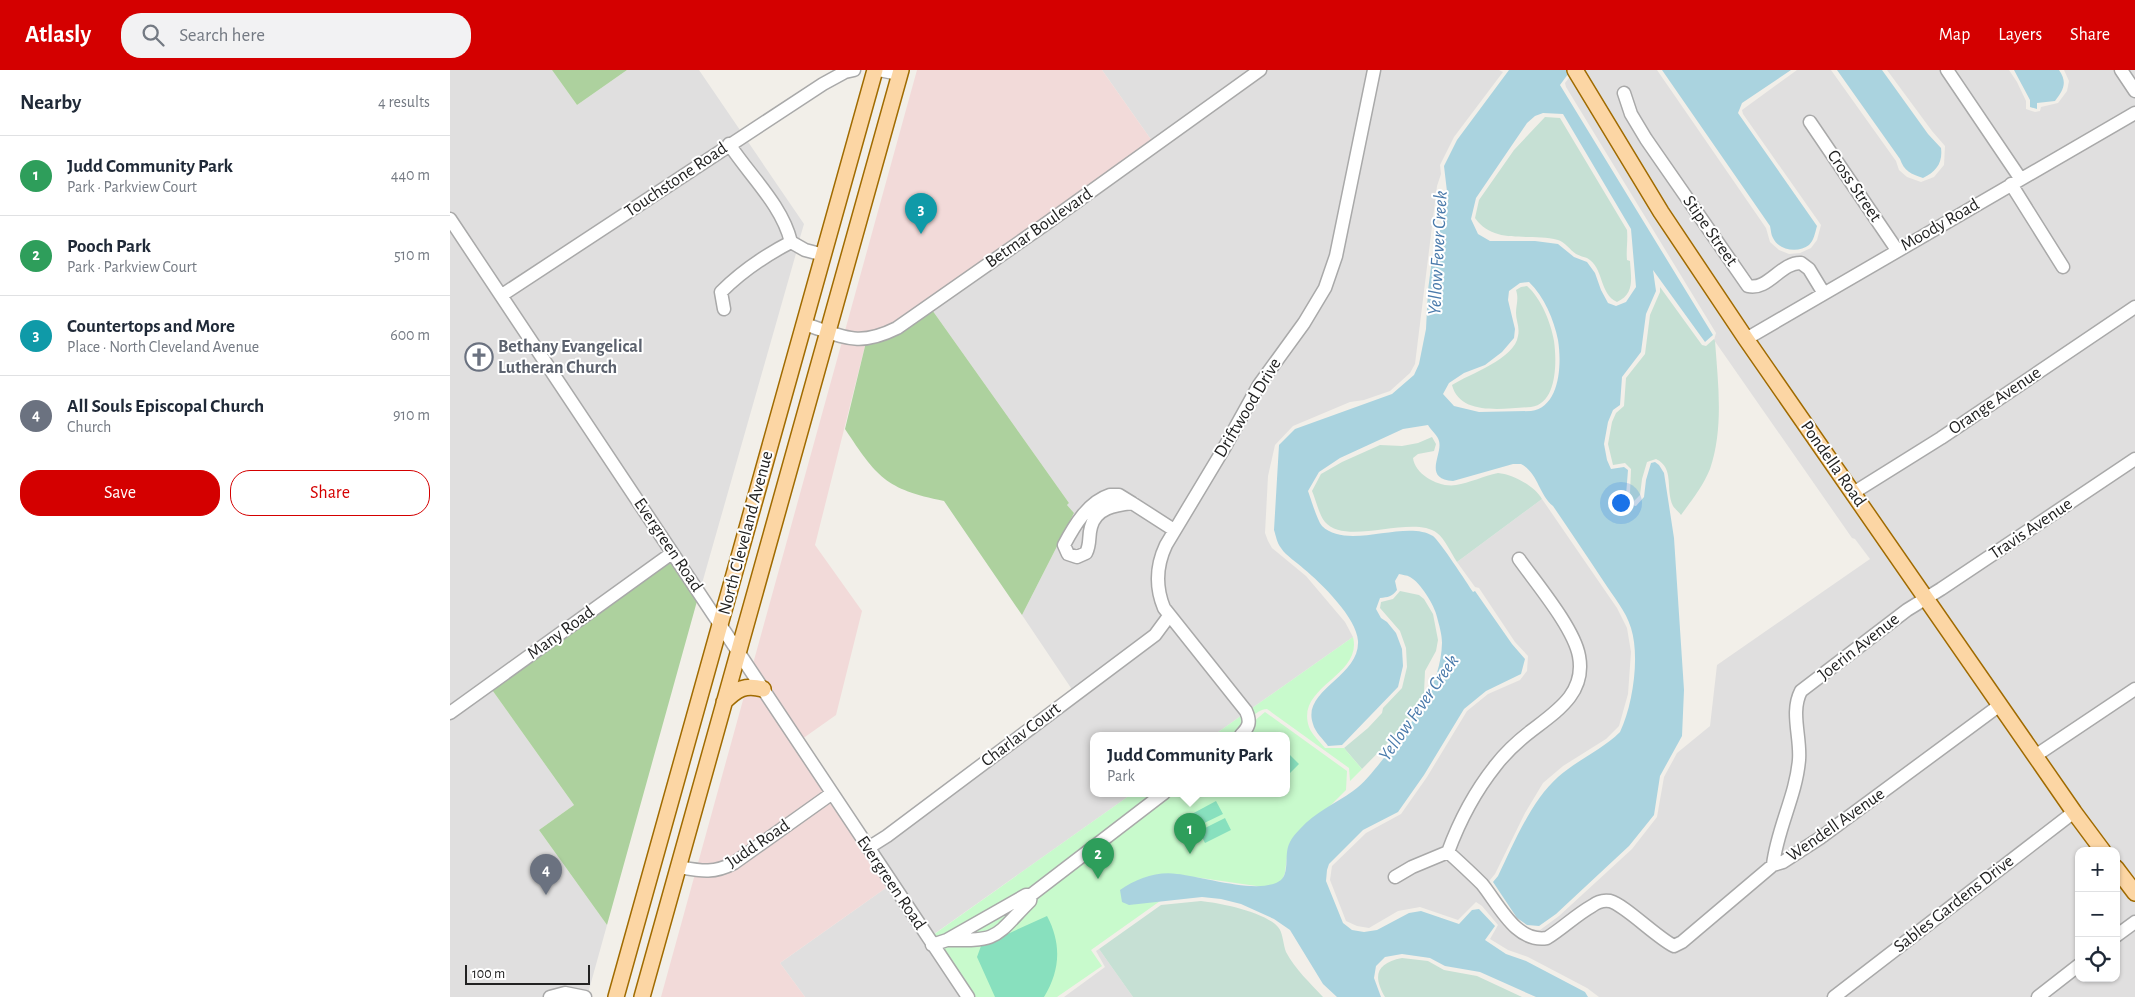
<!DOCTYPE html>
<meta charset="utf-8">
<style>
:root{--surface:#fff;--page:#f2f2f3;--text:#1f2937;--muted:#747a83;--line:#e0e1e3;--accent:#d40000}
body{margin:0;font-family:"Alegreya Sans",sans-serif;background:var(--page);color:var(--text)}
.controls{position:absolute;right:15px;bottom:15px;display:grid;overflow:hidden;border-radius:10px;box-shadow:0 1px 4px #0004}
.controls button{width:45px;height:45px;display:grid;place-items:center;padding:0;border:0;border-bottom:1px solid var(--line);background:var(--surface);color:var(--text);font:25px sans-serif}
.scale{position:absolute;left:15px;bottom:12px;width:125px;box-sizing:border-box;padding-left:5px;border:2px solid #222;border-top:0;font-size:14px;line-height:18px;white-space:nowrap;color:#222;-webkit-text-stroke:4px #fff;paint-order:stroke}
.you{position:absolute;left:1170px;top:432px;width:18px;height:18px;margin:-12px;border:4px solid #fff;border-radius:50%;background:#1a73e8;box-shadow:0 0 0 8px #1a73e833}
.badge{display:grid;place-items:center;width:32px;height:32px;border-radius:50%;background:var(--accent);color:#fff;font-size:16px;font-weight:700}
.pin{position:absolute;translate:-50% -41px;filter:drop-shadow(0 1px 2px #0008)}
.pin::after{content:'';position:absolute;top:26px;width:18px;height:15px;background:inherit;clip-path:polygon(0 0,100% 0,50% 100%)}
.popup{position:absolute;left:640px;top:662px;width:200px;height:65px;box-sizing:border-box;display:grid;place-content:center;border-radius:10px;background:var(--surface);filter:drop-shadow(0 1px 4px #0005);font-size:16px;white-space:nowrap;color:var(--muted)}
.popup b{font-size:19px;color:var(--text)}
.popup::after{content:'';position:absolute;left:50%;top:100%;margin-left:-10px;border:10px solid transparent;border-top-color:var(--surface)}
.list{margin:0;padding:0;list-style:none}
h2{display:flex;justify-content:space-between;align-items:center;height:65px;margin:0;padding:0 20px;font-size:21px}
h2 small{font-size:16px;font-weight:400;color:var(--muted)}
.list li{display:grid;grid-template-columns:32px 1fr auto;gap:15px;align-items:center;box-sizing:border-box;height:80px;padding:0 20px;border-top:1px solid var(--line)}
.list b{display:block;font-size:19px;white-space:nowrap}
.list p{margin:0;font-size:16px;white-space:nowrap;color:var(--muted)}
.list em{font-size:16px;font-style:normal;color:var(--muted)}
.actions{display:flex;gap:10px;padding:15px 20px}
.actions a{flex:1;padding:11px 0;border:1px solid var(--accent);border-radius:20px;text-align:center;font-size:18px;color:var(--accent)}
.actions .main{background:var(--accent);color:#fff}
.icon{flex:none;width:28px;height:28px;fill:none;stroke:currentColor;stroke-width:2;stroke-linecap:round;stroke-linejoin:round}
.map{position:relative;flex:none;width:1685px;height:927px;overflow:hidden}
header{display:flex;align-items:center;gap:30px;box-sizing:border-box;height:70px;padding:0 25px;background:var(--accent);color:#fff}
header strong{font-size:24px}
nav{display:flex;gap:28px;margin-inline-start:auto;font-size:18px}
.search{width:350px;height:45px;background:var(--page);display:flex;align-items:center;gap:12px;box-sizing:border-box;padding:0 18px;border-radius:20px;color:var(--muted);font-size:19px}
main{display:flex}
aside{flex:1;background:var(--surface)}
.map>svg:first-child{display:block}
.residential{fill:#e0dfdf}
.commercial{fill:#f2dad9}
.forest{fill:#add19e}
.wetland{fill:#c6e0d4}
.park{fill:#c8facc}
.pitch{fill:#88e0be}
.water{fill:#aad3df;fill-rule:evenodd}
.lines{fill:none;stroke-linecap:round;stroke-linejoin:round}
.minor-casing{stroke:#a9a9a9;stroke-width:15}
.major-casing{stroke:#a06b00;stroke-width:18}
.minor{stroke:#fff;stroke-width:12}
.major{stroke:#fcd6a4;stroke-width:15}
.labels{text-anchor:middle;dominant-baseline:central;stroke-width:4;stroke-linejoin:round;paint-order:stroke}
.street-label{font-size:18px;fill:#222;stroke:#fff}
.worship-label{font-size:18px;font-weight:bold;fill:#5b616d;stroke:#fff;text-anchor:start}
.water-label{font-size:19px;font-style:italic;fill:#4a7aab;stroke:#fff}
</style>
<header>
<strong>Atlasly</strong>
<div class="search"><svg class="icon" aria-label="search" viewBox="0 0 24 24"><circle cx="10" cy="10" r="6"/><path d="M15 15l6 6"/></svg>Search here</div>
<nav><a>Map</a><a>Layers</a><a>Share</a></nav>
</header>
<main>
<aside>
<h2>Nearby<small>4 results</small></h2>
<ul class="list">
<li><span class="badge" style="background:#2e9e5b">1</span><div><b>Judd Community Park</b><p>Park · Parkview Court</p></div><em>440 m</em></li>
<li><span class="badge" style="background:#2e9e5b">2</span><div><b>Pooch Park</b><p>Park · Parkview Court</p></div><em>510 m</em></li>
<li><span class="badge" style="background:#0f9aa8">3</span><div><b>Countertops and More</b><p>Place · North Cleveland Avenue</p></div><em>600 m</em></li>
<li><span class="badge" style="background:#6b7280">4</span><div><b>All Souls Episcopal Church</b><p>Church</p></div><em>910 m</em></li>
</ul>
<div class="actions"><a class="main">Save</a><a>Share</a></div>
</aside>
<div class="map">
<svg width="1685" height="927" viewBox="0 0 1685 927">
<rect width="100%" height="100%" fill="#f2efe9"/>
<path class="residential" d="M0 0H102L127 35 177 0H249L354 154 349 171 311 125 334 164 336 170 266 223 270 244 279 242 276 223 296 206 341 177 347 180 249 524 35 610 124 735 89 760 157 855 137 927H0Z
M652 0H1049L1053 2 1004 67 990 95 991 104 987 116 965 294 960 303 940 321 914 330 900 332 843 356 825 375 818 406 815 463 818 471 822 478 856 506 895 552 903 567 764 665H644V723H683L477 869 515 927H355L330 893 440 815 417 777 623 621 572 545 624 443 617 435 619 433 480 237 702 71Z
M1131 0H1207L1316 158 1320 172 1329 180 1339 184 1350 183 1361 178 1367 170 1371 155 1293 44 1292 40 1347 0H1381L1446 91 1449 100 1457 107 1471 112 1484 107 1494 95 1495 76 1482 61 1437 0H1559L1567 12 1576 31V39L1585 42 1590 41 1591 37 1608 33 1617 21 1619 11 1614 0H1685V38L1297 262 1215 139Z
M1122 4 1647 781H1629V908H1666V806L1685 831V927H1149L1137 918 1078 887 1058 880 1040 869 1048 855 1032 836 1026 832 1008 850 970 837 948 841 919 858 907 856 896 851 880 810 882 796 916 763 951 744 977 707 1017 641 1038 624 1070 610 1077 601 1078 586 1065 572 1029 518 1025 517 1007 492 1092 429 1167 538 1177 558 1181 582 1178 624 1169 656 1156 669 1113 696 1093 713 1075 743 1045 804 1040 810 1039 813 1064 851 1075 859 1090 860 1109 846 1182 779 1207 747 1214 707 1227 683 1260 656 1267 595 1420 489 1405 469 1402 468 1264 270 1266 263 1116 17 1115 13Z
M1685 48V815L1666 790V781H1659L1302 270Z
M649 879 683 927H614L655 897 646 881Z"/>
<path class="commercial" d="M467 0H652L702 71 488 232 417 268 365 475 412 541 386 645 345 674 440 815 330 893 355 927H211Z"/>
<path class="forest" d="M102 0H177L127 35Z
M480 237 619 433 617 435 624 443 572 545 494 431C435 419 427 407 395 359L417 268Z
M217 479 249 524 157 855 89 760 124 735 35 610Z"/>
<path class="wetland" d="M1095 47 1110 48 1177 160C1178 171 1176 180 1177 190L1180 191C1181 208 1185 224 1167 232 1149 224 1154 197 1137 188 1134 187 1130 186 1126 184 1120 180 1115 172 1108 170 1079 162 1045 176 1025 148L1029 130 1064 80Z
M1077 216C1091 228 1101 253 1104 271 1107 292 1107 334 1081 337 1056 338 1010 347 1002 315 1019 304 1065 289 1068 266 1070 257 1066 251 1066 243 1066 235 1069 229 1066 220L1071 217Z
M1210 217 1252 275 1256 276 1264 269 1265 271C1268 313 1274 358 1260 399 1253 416 1242 430 1231 445 1229 442 1224 438 1223 436 1215 419 1225 398 1206 389L1197 392 1192 409 1190 425 1184 431 1180 423 1181 399 1175 393 1163 395 1158 374 1162 352 1166 343 1174 336 1176 308 1195 284 1200 245 1210 222Z
M982 367 986 374 984 381 968 384 963 388C965 405 990 418 1006 415 1019 413 1034 406 1048 403 1062 404 1085 416 1092 429L1007 492C1001 483 995 469 987 463 962 444 897 477 875 452 869 445 866 430 862 421L871 404 892 392 930 375 952 376 968 373Z
M950 521 969 525 974 529 983 544 988 570 986 581 975 601 974 623 959 651 912 699 894 678 918 658 932 643 933 638 952 618 957 597 956 578 950 561 930 538 931 532 943 529Z
M751 831C770 833 815 842 828 857 833 862 833 875 836 882 845 899 860 913 873 927H683L649 879 711 835Z
M952 888 978 891 994 900 1027 906 1072 927H935C922 905 927 893 952 888Z"/>
<path class="park" d="M903 567C913 606 845 616 859 657 862 665 870 672 875 678H894L912 699 900 711 899 698 817 639C805 639 795 656 788 665H764Z
M815 642 897 701 896 720 838 778 835 803 828 819 744 807 641 880 652 896 607 927H522L492 879 511 863 551 840 718 723H836V665H793L803 652Z
M683 723H712L656 771 489 877 476 870Z"/>
<path class="pitch" d="M839 684 849 694 836 707V687Z
M766 731 773 744 746 757 740 745Z
M775 748 781 760 755 773 749 761Z
M597 846C612 874 610 901 594 927H545L527 887 531 876Z"/>
<path class="water" d="M1059 0H1121L1110 15 1263 265 1255 272 1203 200 1206 221 1196 244 1191 282 1172 307 1170 335 1163 340 1158 352 1154 374 1157 390 1161 399 1174 397 1178 400 1176 425 1181 435 1186 436 1194 427 1196 410 1201 393 1205 392 1209 395 1214 403 1224 468 1234 620 1232 666 1210 706 1204 745 1179 776 1106 844 1089 856 1077 855 1067 848 1043 812 1048 806C1063 775 1081 731 1108 707 1127 690 1152 680 1170 662 1183 635 1190 586 1181 558 1176 541 1163 526 1154 512 1137 486 1120 461 1103 436 1089 425 1088 403 1071 394H1063L1003 411C972 409 993 384 989 371 988 366 981 360 978 355L953 359 890 388 869 402 858 421C861 429 867 450 872 456 898 481 955 449 983 466 989 470 1017 513 1023 522L1025 521 1062 574 1075 589 1071 604 1036 621 1014 639 974 705 948 742 913 760 879 794 877 800 876 811 893 853 902 860 914 862 927 860 959 843 971 841 1009 854 1022 840 1029 839 1045 856 1035 870 1056 884 1076 891 1135 922 1138 927H1086L1030 902 995 896 980 888 952 884 935 887 926 896 924 908 931 927H887L873 914 840 860 824 849 791 834 771 829 752 827 679 835 672 832 670 820C686 809 707 801 727 804 751 806 811 826 831 810 839 803 835 787 838 777 840 770 845 764 850 759 865 742 885 734 903 721 917 711 927 696 938 683 964 651 991 615 992 573 992 564 989 555 987 547 985 536 970 512 960 507 957 505 952 505 949 504L945 511 947 520C942 527 938 527 930 528L926 539 931 548 937 552 946 563 952 579 953 596 948 617 892 675 878 676C873 669 865 662 863 654 851 620 910 607 908 571 907 548 871 513 854 499 847 492 836 486 831 478 827 473 826 466 824 460L829 375 845 359 942 324 964 305 969 294 976 259 978 220 982 190 998 130 994 96 1007 70ZM1093 43 1113 44 1181 159 1186 217 1176 232 1166 236 1158 233 1151 220 1145 203 1137 192 1124 187 1108 174 1085 171H1040L1028 164 1021 149 1026 128 1077 53 1085 46ZM1079 212C1094 226 1104 250 1108 270 1112 294 1110 337 1081 341L1029 342 1004 336 993 324 999 313 1014 303 1035 295 1052 282 1064 268 1065 259 1058 230 1059 221 1070 213Z
M1212 0H1341L1292 33 1288 43 1367 156C1365 163 1364 170 1359 175 1349 183 1329 181 1323 168 1321 165 1321 160 1320 156Z
M1387 0H1432L1478 64 1491 78C1493 93 1486 102 1473 108 1461 104 1454 101 1450 89Z
M1564 0H1609C1618 13 1613 20 1605 31L1587 33V39L1580 37V30Z"/>
<g class="lines">
<g class="minor-casing">
<path id="minor" d="M429 0 449 4
M1497 0 1570 108
M1671 0 1685 21
M1174 23 1181 44 1196 69 1298 216C1318 221 1331 192 1351 193L1359 199 1373 222
M1360 52 1447 180
M279 74C300 106 332 135 341 172L355 180 374 185
M1561 114 1613 197
M0 149 518 927
M52 225 373 14 395 2 404 0
M274 239 271 222C291 202 316 185 341 172
M354 254C393 266 407 278 447 258L597 153 810 0
M1296 269 1685 43
M1403 423 1491 368 1685 237
M660 425H669L682 433C665 435 646 438 641 457 638 467 641 473 636 483L627 487 618 484 614 475C624 456 638 432 660 425Z
M682 433 724 460
M0 643 222 483
M791 665C799 657 801 652 796 641L714 538C705 516 706 496 716 475L773 380 809 315 854 253 875 218 886 186 924 0
M1585 686 1685 619
M418 778 437 766 705 565 719 546
M998 782C1009 792 1021 803 1032 814 1049 835 1066 873 1097 868 1113 858 1126 845 1142 836 1147 832 1154 830 1160 831 1175 835 1206 867 1224 876L1232 872 1323 795 1333 792 1370 768 1550 635
M1323 795C1327 759 1346 726 1349 690 1351 667 1340 642 1351 621L1457 540 1491 519 1685 389
M228 797C251 801 263 804 284 793L381 724
M945 807 962 797 998 782C1009 752 1026 720 1046 695 1056 682 1068 671 1081 661 1107 641 1136 623 1129 586 1124 558 1086 513 1069 489
M1666 866 1685 852
M497 870C551 871 544 867 580 831L581 825
M482 875 497 870 576 825H581L714 723
M100 927 115 923 135 927
M1384 927 1624 742
M1588 927 1629 895"/>
</g>
<g class="major-casing">
<path id="major" d="M1125 0 1211 142 1296 269 1624 742 1653 781
M274 632C287 619 295 614 313 619
M1666 798 1685 823
M166 927 425 0
M192 927 451 0"/>
</g>
<use href="#minor" class="minor"/>
<use href="#major" class="major"/>
</g>
<defs>
<g id="church-ring" transform="scale(1.4375)"><circle r="9.5" fill="#fff" stroke="#6b7280" stroke-width="1.5"/><path d="M-1.2-6h2.4v3.5h3.3v2.4h-3.3V6h-2.4V-.1h-3.3v-2.4h3.3Z" fill="#6b7280"/></g>
</defs>
<g fill-rule="evenodd">
<use href="#church-ring" x="29" y="287"/>
</g>
<g class="labels">
<g class="street-label">
<text transform="translate(226 110) rotate(-34)">Touchstone Road</text>
<text transform="translate(1404 116) rotate(56)">Cross Street</text>
<text transform="translate(1490 155) rotate(-30)">Moody Road</text>
<text transform="translate(589 158) rotate(-35)">Betmar Boulevard</text>
<text transform="translate(1260 161) rotate(55)">Stipe Street</text>
<text transform="translate(1545 331) rotate(-34)">Orange Avenue</text>
<text transform="translate(798 338) rotate(-59)">Driftwood Drive</text>
<text transform="translate(1383 394) rotate(55)">Pondella Road</text>
<text transform="translate(1581 459) rotate(-34)">Travis Avenue</text>
<text transform="translate(296 463) rotate(-75)">North Cleveland Avenue</text>
<text transform="translate(218 475) rotate(56)">Evergreen Road</text>
<text transform="translate(111 563) rotate(-36)">Many Road</text>
<text transform="translate(1409 577) rotate(-38)">Joerin Avenue</text>
<text transform="translate(571 665) rotate(-37)">Charlav Court</text>
<text transform="translate(1386 755) rotate(-35)">Wendell Avenue</text>
<text transform="translate(308 774) rotate(-34)">Judd Road</text>
<text transform="translate(441 813) rotate(56)">Evergreen Road</text>
<text transform="translate(1504 834) rotate(-38)">Sables Gardens Drive</text>
</g>
<g class="worship-label">
<text x="48" y="277">Bethany Evangelical<tspan x="48" dy="21">Lutheran Church</tspan></text>
</g>
<g class="water-label">
<text transform="translate(988 183) rotate(-87)">Yellow Fever Creek</text>
<text transform="translate(969 638) rotate(-55)">Yellow Fever Creek</text>
</g>
</g>
</svg>
<div class="controls">
<button>+</button>
<button>−</button>
<button><svg class="icon" aria-label="locate" viewBox="0 0 24 24"><circle cx="12" cy="12" r="6"/><path d="M12 2v4M12 18v4M2 12h4M18 12h4"/></svg></button>
</div>
<div class="scale">100 m</div>
<div class="you"></div>
<div class="pin badge" style="left:740px;top:784px;background:#2e9e5b">1</div>
<div class="popup"><b>Judd Community Park</b>Park</div>
<div class="pin badge" style="left:648px;top:809px;background:#2e9e5b">2</div>
<div class="pin badge" style="left:471px;top:164px;background:#0f9aa8">3</div>
<div class="pin badge" style="left:96px;top:825px;background:#6b7280">4</div>
</div>
</main>
